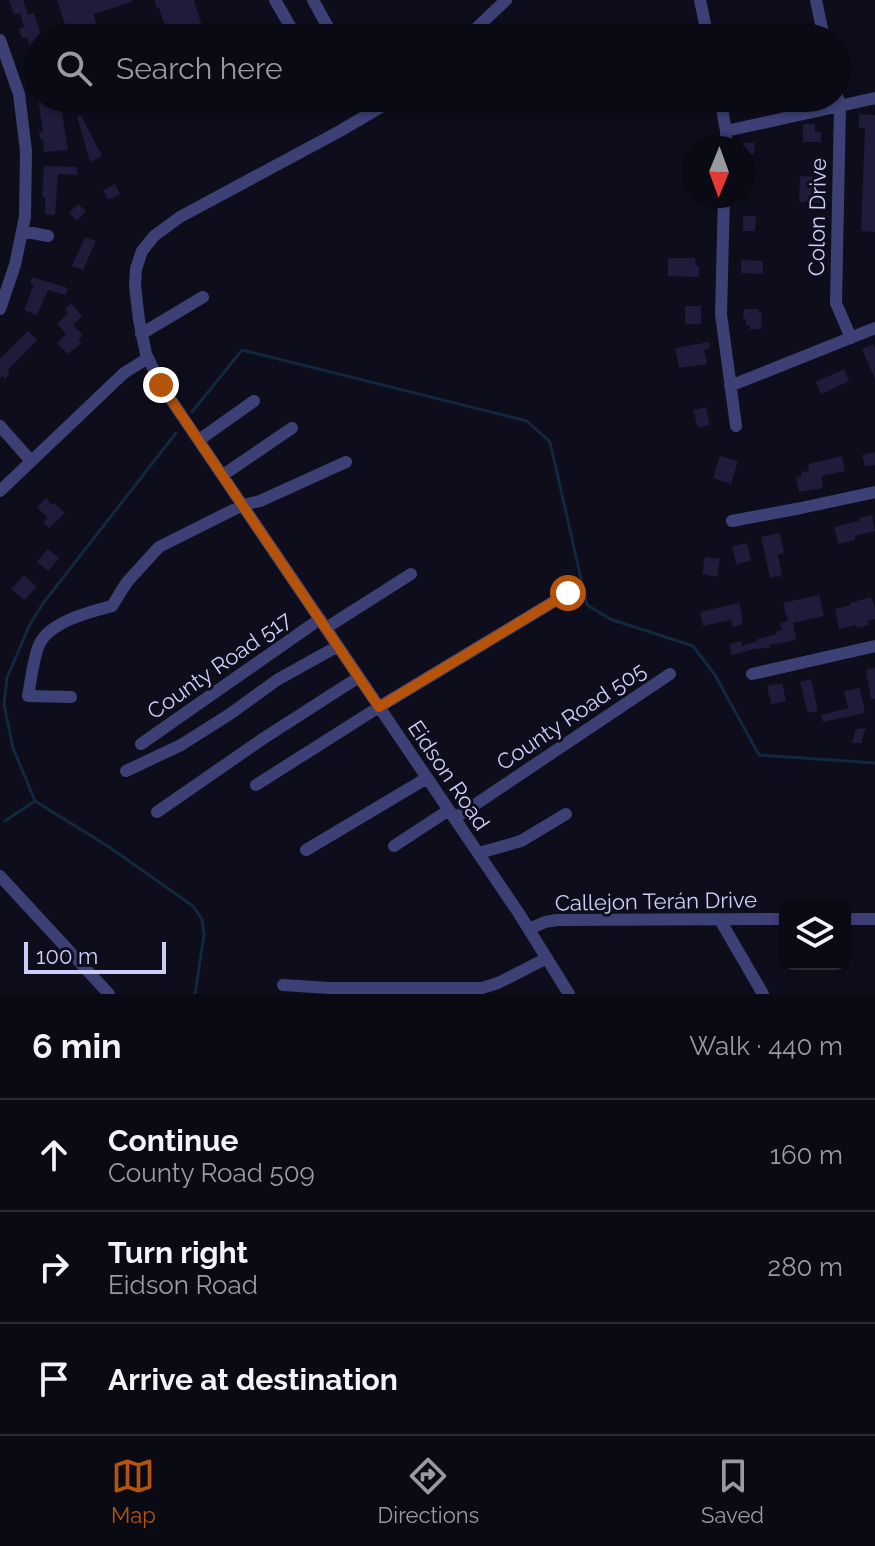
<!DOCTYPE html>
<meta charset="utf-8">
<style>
:root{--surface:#0a0a14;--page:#13131d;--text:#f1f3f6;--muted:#999aa0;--line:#2a2b34;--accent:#b45309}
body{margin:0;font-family:Raleway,sans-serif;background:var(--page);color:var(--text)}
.controls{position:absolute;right:24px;bottom:24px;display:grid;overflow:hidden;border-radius:16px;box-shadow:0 2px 6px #0004}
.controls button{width:72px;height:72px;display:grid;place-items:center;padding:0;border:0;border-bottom:2px solid var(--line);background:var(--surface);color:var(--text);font:40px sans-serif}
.compass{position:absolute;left:683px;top:136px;width:72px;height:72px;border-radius:50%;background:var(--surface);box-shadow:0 2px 6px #0004;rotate:181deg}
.scale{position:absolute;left:24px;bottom:20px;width:142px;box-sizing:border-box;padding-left:8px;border:4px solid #cecdf9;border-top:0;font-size:22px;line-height:28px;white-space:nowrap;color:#cecdf9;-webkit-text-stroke:6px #0e0d1b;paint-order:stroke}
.stop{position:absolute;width:24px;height:24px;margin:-18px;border:6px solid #b45309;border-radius:50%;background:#fff}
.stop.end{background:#b45309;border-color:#fff;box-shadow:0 2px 8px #0008}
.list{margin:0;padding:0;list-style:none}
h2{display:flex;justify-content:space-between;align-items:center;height:104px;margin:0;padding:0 32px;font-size:34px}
h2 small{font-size:26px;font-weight:400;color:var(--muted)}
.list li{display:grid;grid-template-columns:52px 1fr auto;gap:24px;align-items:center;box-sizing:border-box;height:112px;padding:0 32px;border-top:2px solid var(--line)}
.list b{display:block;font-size:30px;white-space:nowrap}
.list p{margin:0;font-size:26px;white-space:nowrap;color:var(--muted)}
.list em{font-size:26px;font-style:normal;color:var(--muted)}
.icon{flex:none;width:44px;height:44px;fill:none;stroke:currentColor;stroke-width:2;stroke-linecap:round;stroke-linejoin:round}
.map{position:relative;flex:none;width:875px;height:994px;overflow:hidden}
.search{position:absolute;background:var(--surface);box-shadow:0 2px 6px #0004;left:24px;right:24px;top:24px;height:88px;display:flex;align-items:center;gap:20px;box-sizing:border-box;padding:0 28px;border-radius:44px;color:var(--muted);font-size:30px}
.sheet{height:440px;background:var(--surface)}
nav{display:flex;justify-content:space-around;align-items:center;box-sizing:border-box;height:112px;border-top:2px solid var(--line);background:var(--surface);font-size:22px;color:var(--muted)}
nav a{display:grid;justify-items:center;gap:4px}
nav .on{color:var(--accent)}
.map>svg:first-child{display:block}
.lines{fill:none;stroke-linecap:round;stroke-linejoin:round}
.stream{stroke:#12283f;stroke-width:3}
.building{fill:#1f1b3a}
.minor{stroke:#3d4075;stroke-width:12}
.route{stroke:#b45309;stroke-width:10}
.labels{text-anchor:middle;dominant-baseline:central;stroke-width:6;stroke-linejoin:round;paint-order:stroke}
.street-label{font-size:22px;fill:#cecdf9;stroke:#0e0d1b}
</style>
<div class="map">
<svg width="875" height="994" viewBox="0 0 875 994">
<rect width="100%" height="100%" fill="#0e0d1b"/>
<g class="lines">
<path class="stream" d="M192 412 242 350 527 421 550 442 587 605 610 619 693 646 715 675 759 755 875 763
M176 433 44 602 30 624 7 678 4 704 13 748 35 801 109 847 193 906 202 919 204 935 195 994
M5 821 35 801"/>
</g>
<path class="building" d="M9 0H23L28 15 34 13 42 38H38V74L35 71 29 73 26 64 32 62 29 50H31L27 38H22L19 28 24 27 20 13 14 15Z
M57 0H131L132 2 93 14 101 38H69Z
M154 0H194L204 33 186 38H169L159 8H157Z
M38 98H54L55 101 60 100 68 150 44 152 43 139H40L39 132H43Z
M859 114 875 115V232L861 231 865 128H859Z
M81 115 102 156 90 162 77 116Z
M803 124H815V132H821V142H803Z
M743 143H755L754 154H743Z
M44 166 77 167V175L58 174 55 215 45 214V197H42Z
M800 176 823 177 822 203 799 202Z
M115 184 120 194 108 200 103 191Z
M78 204 86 211 77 221 69 213Z
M743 216H756L755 231H743Z
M85 237 96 241 83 270 72 266Z
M668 258H695L696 266H699V277L668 276Z
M741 260 763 261V274L741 273Z
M32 277 68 288 66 295 48 290 37 315 24 310 34 285 30 284Z
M71 303 82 316 73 325 83 335 78 339 82 343 67 354 57 343 66 334 57 324 68 313 65 309Z
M685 306H701V324H685Z
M744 309H759L758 312H762L761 329H749L750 325H746V319H743Z
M28 331 37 340 7 371 10 374 5 379 2 376 0 378V359Z
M709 342 710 349 704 350 707 364 679 368 675 348Z
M873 344 875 349V379L862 349Z
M844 369 849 381 821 394 816 382Z
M706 407 710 425 698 428 693 410Z
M875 452V465L865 466 862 455Z
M720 456 738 461 731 484 713 478Z
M842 456 845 471 821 476 823 488 799 492 796 477 802 476 801 472 809 471 808 464Z
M46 498 52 505 54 503 65 513 49 528 43 522 48 518 37 507Z
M872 515 875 531 855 536V540L838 544 834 527 859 521 858 518Z
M780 533 784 553 778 555 782 576 770 578 761 537Z
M747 543 751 561 736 564 732 546Z
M48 549 59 558 48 571 37 562Z
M705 557 720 559 717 577 702 574Z
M24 575 37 587 24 600 11 589Z
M819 595 824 616 793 623 796 640 770 645 769 648 755 649 732 655 729 644 741 641 742 646 758 641 757 639 777 634 776 631 782 630 780 623 788 621 783 603Z
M871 597 875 607V619L868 620 869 625 857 628 856 625 839 629 835 609 851 605 850 603Z
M739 603 743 621 741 622 742 625 732 627 731 620 703 626 700 612Z
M875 668V699H871L866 670Z
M811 679 818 711 808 713 800 682Z
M782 683 786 701 771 704 767 686Z
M860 688 865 713 823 722 821 715 848 708 844 691Z
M866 728 862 737V743H852L856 729Z"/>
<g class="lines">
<path class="minor" d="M275 0 297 38
M313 0 334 38
M700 0 708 38
M816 0 824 38
M466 38 506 0
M0 40 19 94 26 151 25 217 15 265 0 309
M837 95 840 106 836 303 851 338
M396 98 340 131 180 217 154 236 142 251 136 269 135 286 139 320 146 354 161 385 518 912 569 994
M720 98 726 131V148
M726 131 875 98
M724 196 721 314 736 426
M22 231 48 236
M141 334 203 297
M730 386 875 328
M0 426 31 461
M199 440 254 401
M223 475 292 428
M0 491 124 373 148 358
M732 521 801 508 875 492
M326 628 411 574
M752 674 875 646
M71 697 28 696C31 681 33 659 39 645 49 622 89 612 112 606L127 582 159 547 243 505 260 501 346 462
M141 744 320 619
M126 771 181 745 230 714 277 680 338 646
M256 785 379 707 568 593
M157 812 264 738 359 677
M455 818 670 674
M394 846 449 810
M306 850 427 778
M479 853 521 841 566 814
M0 876 109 994
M845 919H875
M720 920 763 994
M529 929 545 922 557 920 785 919
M283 985 329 988H482L498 983 547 958"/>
</g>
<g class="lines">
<path class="route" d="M161 385 379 707 568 593"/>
</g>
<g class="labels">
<g class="street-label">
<text transform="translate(817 217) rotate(-89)">Colon Drive</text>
<text transform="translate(219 665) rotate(-35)">County Road 517</text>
<text transform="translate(571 716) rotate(-34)">County Road 505</text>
<text transform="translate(449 775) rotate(56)">Eidson Road</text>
<text transform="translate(656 901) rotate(-1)">Callejon Terán Drive</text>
</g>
</g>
</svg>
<div class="controls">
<button><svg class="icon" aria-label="layers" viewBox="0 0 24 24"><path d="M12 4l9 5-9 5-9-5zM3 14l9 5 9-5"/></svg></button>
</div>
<svg class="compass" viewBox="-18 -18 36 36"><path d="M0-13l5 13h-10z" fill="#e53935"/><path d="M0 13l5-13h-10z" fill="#999aa0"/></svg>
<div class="scale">100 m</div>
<div class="stop" style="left:568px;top:593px"></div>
<div class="stop end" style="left:161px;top:385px"></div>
<div class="search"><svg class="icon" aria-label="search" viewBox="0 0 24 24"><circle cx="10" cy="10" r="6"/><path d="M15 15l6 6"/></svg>Search here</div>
</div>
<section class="sheet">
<h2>6 min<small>Walk · 440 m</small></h2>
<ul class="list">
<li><svg class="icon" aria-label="ahead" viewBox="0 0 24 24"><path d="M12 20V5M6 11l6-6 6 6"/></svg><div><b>Continue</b><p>County Road 509</p></div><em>160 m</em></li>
<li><svg class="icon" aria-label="right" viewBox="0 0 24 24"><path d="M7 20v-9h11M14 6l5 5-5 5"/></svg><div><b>Turn right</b><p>Eidson Road</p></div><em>280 m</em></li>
<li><svg class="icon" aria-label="arrive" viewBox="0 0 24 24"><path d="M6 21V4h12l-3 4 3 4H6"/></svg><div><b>Arrive at destination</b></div></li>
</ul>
</section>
<nav>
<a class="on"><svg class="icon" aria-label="map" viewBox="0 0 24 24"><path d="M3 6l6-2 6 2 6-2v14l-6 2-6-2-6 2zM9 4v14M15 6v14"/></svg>Map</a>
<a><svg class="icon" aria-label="directions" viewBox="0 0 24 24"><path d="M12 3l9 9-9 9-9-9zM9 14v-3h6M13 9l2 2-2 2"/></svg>Directions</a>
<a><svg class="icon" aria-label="saved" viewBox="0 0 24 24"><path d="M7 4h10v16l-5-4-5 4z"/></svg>Saved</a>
</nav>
